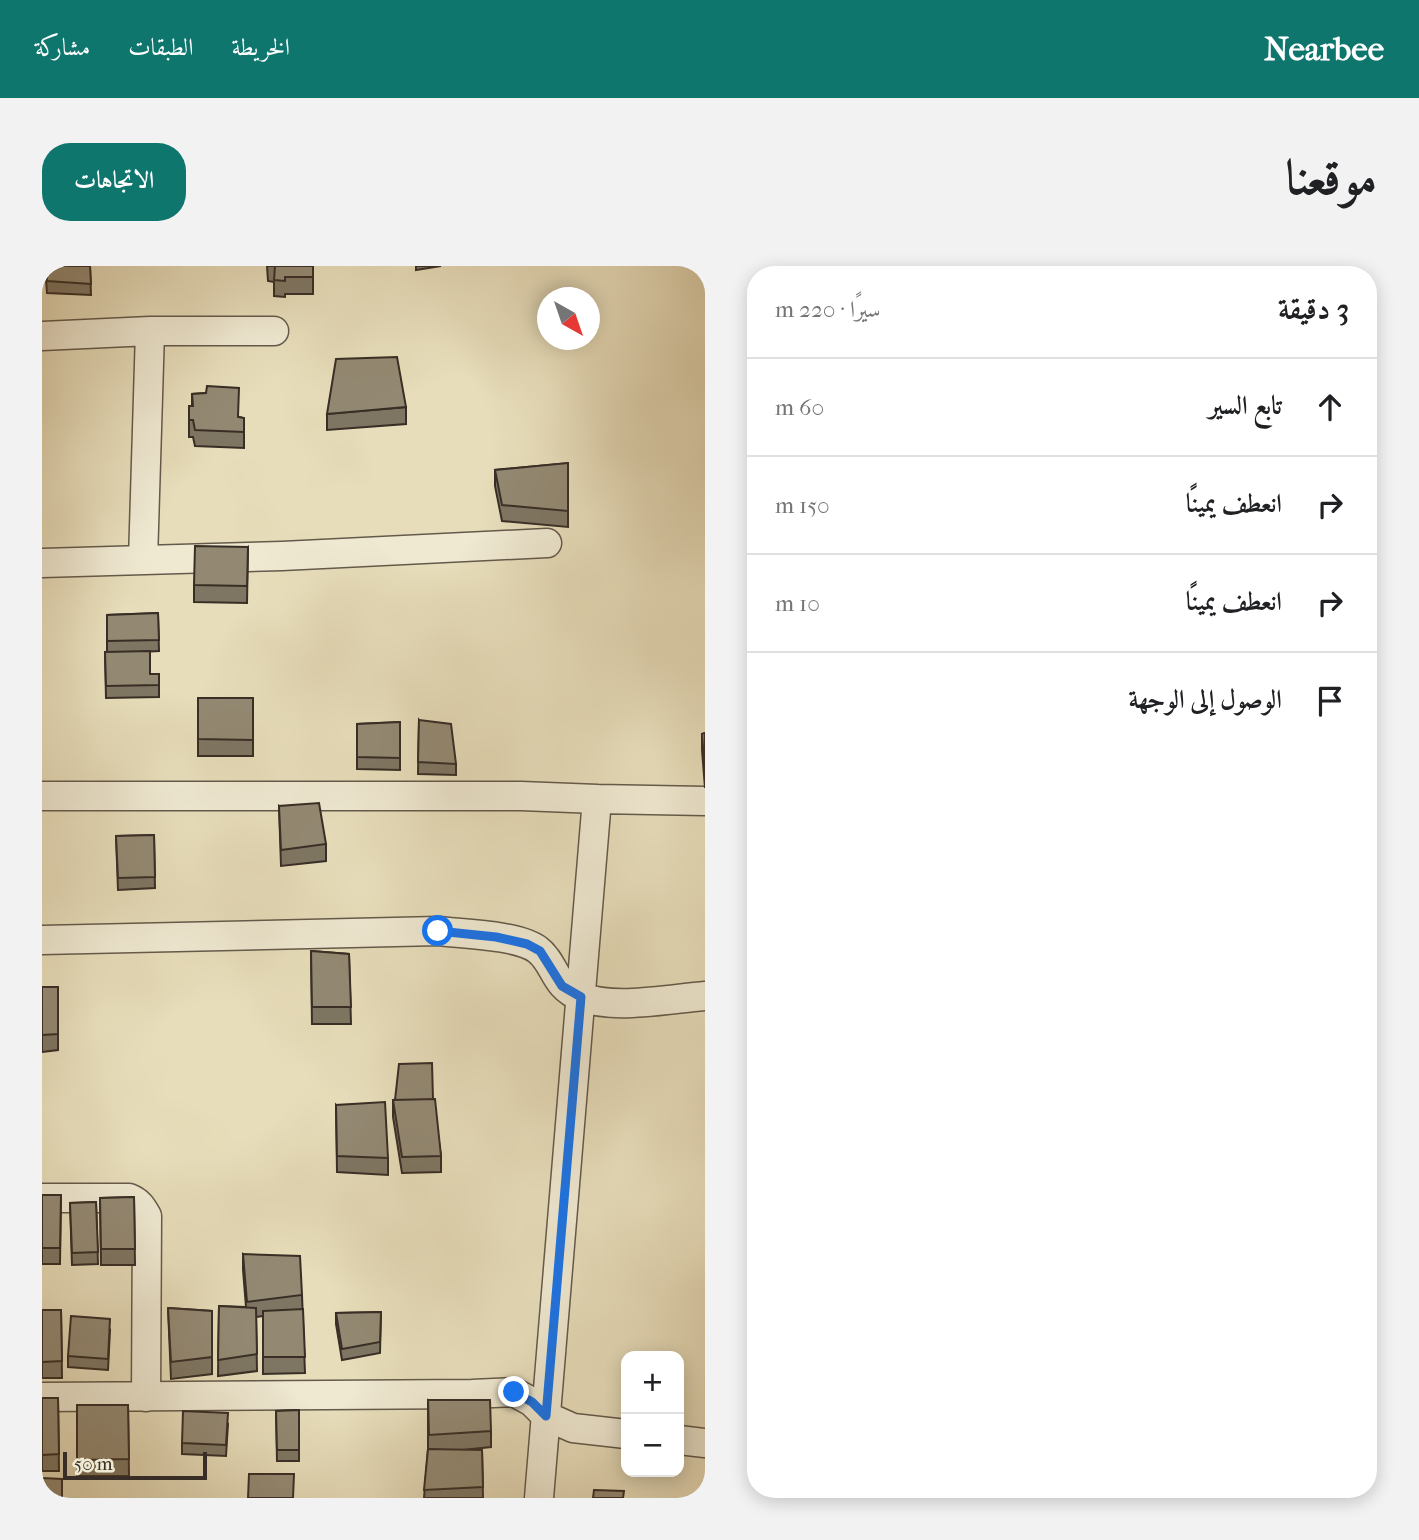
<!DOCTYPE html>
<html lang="ar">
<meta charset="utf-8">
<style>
:root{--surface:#fff;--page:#f2f2f2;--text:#202124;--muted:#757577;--line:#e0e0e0;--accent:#0f766e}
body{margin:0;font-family:"IM FELL French Canon",Amiri,serif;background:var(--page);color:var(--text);direction:rtl}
.controls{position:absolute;right:21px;bottom:21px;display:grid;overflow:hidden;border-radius:14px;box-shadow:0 4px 18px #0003}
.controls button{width:63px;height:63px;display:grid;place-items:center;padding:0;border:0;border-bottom:2px solid var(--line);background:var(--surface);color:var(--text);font:35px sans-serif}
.compass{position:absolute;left:495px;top:21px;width:63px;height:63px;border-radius:50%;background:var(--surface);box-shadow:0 4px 18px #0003;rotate:140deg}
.scale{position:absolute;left:21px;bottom:18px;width:144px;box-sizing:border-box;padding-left:7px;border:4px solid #382e26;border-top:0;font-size:19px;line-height:24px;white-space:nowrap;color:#382e26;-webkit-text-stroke:5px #efe9d2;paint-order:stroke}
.stop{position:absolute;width:21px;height:21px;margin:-16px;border:5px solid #1a73e8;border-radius:50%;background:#fff}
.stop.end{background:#1a73e8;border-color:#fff;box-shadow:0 2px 7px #0008}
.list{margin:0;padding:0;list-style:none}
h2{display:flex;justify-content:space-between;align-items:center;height:91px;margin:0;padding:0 28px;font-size:30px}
h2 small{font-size:23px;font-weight:400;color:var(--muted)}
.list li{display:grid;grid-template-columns:46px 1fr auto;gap:21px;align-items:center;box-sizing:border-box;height:98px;padding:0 28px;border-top:2px solid var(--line)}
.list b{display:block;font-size:26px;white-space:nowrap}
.list em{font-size:23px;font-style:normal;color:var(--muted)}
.icon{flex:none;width:38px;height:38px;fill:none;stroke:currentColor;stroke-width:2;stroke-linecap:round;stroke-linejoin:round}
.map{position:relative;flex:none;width:663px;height:1232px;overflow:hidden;direction:ltr;border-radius:28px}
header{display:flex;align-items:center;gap:42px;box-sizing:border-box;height:98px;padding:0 35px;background:var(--accent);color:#fff}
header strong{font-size:33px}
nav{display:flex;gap:38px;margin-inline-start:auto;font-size:24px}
.intro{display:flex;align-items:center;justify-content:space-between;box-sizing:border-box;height:168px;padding:0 42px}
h1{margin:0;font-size:49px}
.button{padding:18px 32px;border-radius:28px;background:var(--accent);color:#fff;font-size:24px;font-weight:700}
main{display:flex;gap:42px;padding:0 42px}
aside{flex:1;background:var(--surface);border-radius:28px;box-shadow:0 4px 18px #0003}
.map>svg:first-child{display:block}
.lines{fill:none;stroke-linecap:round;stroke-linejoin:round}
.minor-casing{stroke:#645a4b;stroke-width:31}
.minor{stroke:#efe9d2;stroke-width:28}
.wall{fill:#7e7663;stroke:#382e26;stroke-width:2}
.building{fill:#938973;stroke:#382e26;stroke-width:2}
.route{stroke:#1a73e8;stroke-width:9}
</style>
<header>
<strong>Nearbee</strong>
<nav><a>الخريطة</a><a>الطبقات</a><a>مشاركة</a></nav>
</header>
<div class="intro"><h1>موقعنا</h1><a class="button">الاتجاهات</a></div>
<main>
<aside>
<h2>3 دقيقة<small>سيرًا · 220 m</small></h2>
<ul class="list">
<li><svg class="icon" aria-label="ahead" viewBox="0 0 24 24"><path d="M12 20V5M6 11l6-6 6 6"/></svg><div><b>تابع السير</b></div><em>60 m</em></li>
<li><svg class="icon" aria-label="right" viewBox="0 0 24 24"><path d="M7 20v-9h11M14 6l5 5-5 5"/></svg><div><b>انعطف يمينًا</b></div><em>150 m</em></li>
<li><svg class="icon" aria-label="right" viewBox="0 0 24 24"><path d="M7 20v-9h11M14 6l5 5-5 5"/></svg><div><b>انعطف يمينًا</b></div><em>10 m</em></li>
<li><svg class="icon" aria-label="arrive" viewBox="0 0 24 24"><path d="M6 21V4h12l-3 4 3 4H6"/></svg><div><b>الوصول إلى الوجهة</b></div></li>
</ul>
</aside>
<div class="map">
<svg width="663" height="1232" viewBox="0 0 663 1232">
<rect width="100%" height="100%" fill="#e7ddba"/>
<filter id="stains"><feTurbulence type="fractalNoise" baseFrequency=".00286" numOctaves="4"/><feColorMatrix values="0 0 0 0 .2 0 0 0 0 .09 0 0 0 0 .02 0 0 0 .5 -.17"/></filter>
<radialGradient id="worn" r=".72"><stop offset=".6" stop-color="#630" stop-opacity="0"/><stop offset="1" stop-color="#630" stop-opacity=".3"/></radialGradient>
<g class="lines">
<g class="minor-casing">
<path id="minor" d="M0 70 108 65H232
M101 294 108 65
M0 297 240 290 505 277
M0 530H479L555 533
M0 674 396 665C421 668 477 669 496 684 514 698 511 720 539 731 573 744 627 733 663 730
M0 932H87C97 936 100 941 105 950L104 1131
M0 1131 430 1128 472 1126 490 1136 504 1150 531 1162 584 1168
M637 1174 663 1177
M497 1232 555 533 663 535"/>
</g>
<use href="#minor" class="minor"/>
</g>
<path class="wall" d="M0 0H48L49 29 5 27 4 14 0 7Z
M225 0H271V28H243V31L232 30V16L226 15Z
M374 0H399L374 4Z
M164 127 197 151 202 152V182L153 180 151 171H147V140H150V128Z
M364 141V158L285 164V148Z
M526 197V261L460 255 453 220V204Z
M206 281 205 337 152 336V319Z
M116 347 117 385 97 386 108 408H117V431L64 432 63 386H65V349Z
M156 432H211V490H156Z
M377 454 414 498V509L376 508Z
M358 456V504L315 503V458Z
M663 467V522L660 484V468Z
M237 540 284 578V595L239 600Z
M112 569 113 622 76 624 74 570Z
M269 685 307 688 309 758H270Z
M0 721H16V784L0 786Z
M391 833 399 890V906L360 907 351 851V834Z
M294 839 346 892V909L295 906Z
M0 929H19L18 998H0Z
M92 931 93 999H59L58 932Z
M54 936 56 998 30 999 28 937Z
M201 988 260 1029 263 1107 221 1108V1050L214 1051 215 1105 176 1110 177 1040 204 1041 201 1004Z
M126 1042 170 1045V1108L129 1113Z
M0 1044H19L20 1112H0Z
M339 1046 338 1087 300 1094 294 1058V1047Z
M68 1064 66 1104 26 1101V1090Z
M0 1132H16L17 1205H0Z
M386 1134 449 1165V1181L420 1184H440L441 1232H382L386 1183Z
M35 1139H86L87 1210H35Z
M257 1144V1195H235L234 1145Z
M186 1158 184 1190 140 1188V1177Z"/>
<path class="building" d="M2 0H48L49 18 5 15 4 3Z
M233 0H271V11H243V15L232 14Z
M355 91 364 141 285 148 294 93Z
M165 120 197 122 196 151 202 152V166L153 164 151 154H147V140H151L150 128 164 127Z
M526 197V245L460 239 453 204Z
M153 280 206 281 205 320 152 319Z
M116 347 117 374 65 375V349Z
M108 385V408H117V419L64 420 63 386Z
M156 432H211V474L156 473Z
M377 454 409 458 414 498 376 496Z
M358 456V492L315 491V458Z
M663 467V506L660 468Z
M277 537 284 578 239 584 237 540Z
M112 569 113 611 76 612 74 570Z
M269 685 307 688 309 741H270Z
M0 721H16V768L0 769Z
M390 797 391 833 353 834 357 798Z
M393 833 399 890 360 891 351 834Z
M343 836 346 892 295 890 294 839Z
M0 929H19L18 982H0Z
M92 931 93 983H59L58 932Z
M54 936 56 986 30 987 28 937Z
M201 988 258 990 260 1029 205 1036Z
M177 1040 214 1042 215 1088 176 1094Z
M126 1042 170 1045V1091L129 1096Z
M261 1043 263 1091H221V1045Z
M0 1044H19L20 1095 0 1096Z
M339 1046 338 1076 300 1083 294 1047Z
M29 1050 68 1053 66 1093 26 1090Z
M0 1132H16L17 1188 0 1189Z
M386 1134H448L449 1165 387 1169Z
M35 1139H86L87 1193 35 1194Z
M257 1144V1184H235L234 1145Z
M141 1145 186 1147 184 1179 140 1177Z
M386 1183 440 1184 441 1221 382 1224Z
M207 1208H252L251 1232H206Z
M0 1212 20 1213V1232H0Z
M552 1224 582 1225 581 1232H551Z"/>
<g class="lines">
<path class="route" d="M396 665 454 671 485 678 498 685 520 720 539 731 504 1150 490 1136 472 1126"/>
</g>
<rect width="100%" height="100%" filter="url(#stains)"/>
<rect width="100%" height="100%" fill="url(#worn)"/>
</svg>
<div class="controls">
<button>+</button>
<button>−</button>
</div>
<svg class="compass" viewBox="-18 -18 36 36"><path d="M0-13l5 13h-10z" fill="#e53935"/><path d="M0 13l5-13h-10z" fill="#757577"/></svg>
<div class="scale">50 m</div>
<div class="stop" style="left:396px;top:665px"></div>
<div class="stop end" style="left:472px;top:1126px"></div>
</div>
</main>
